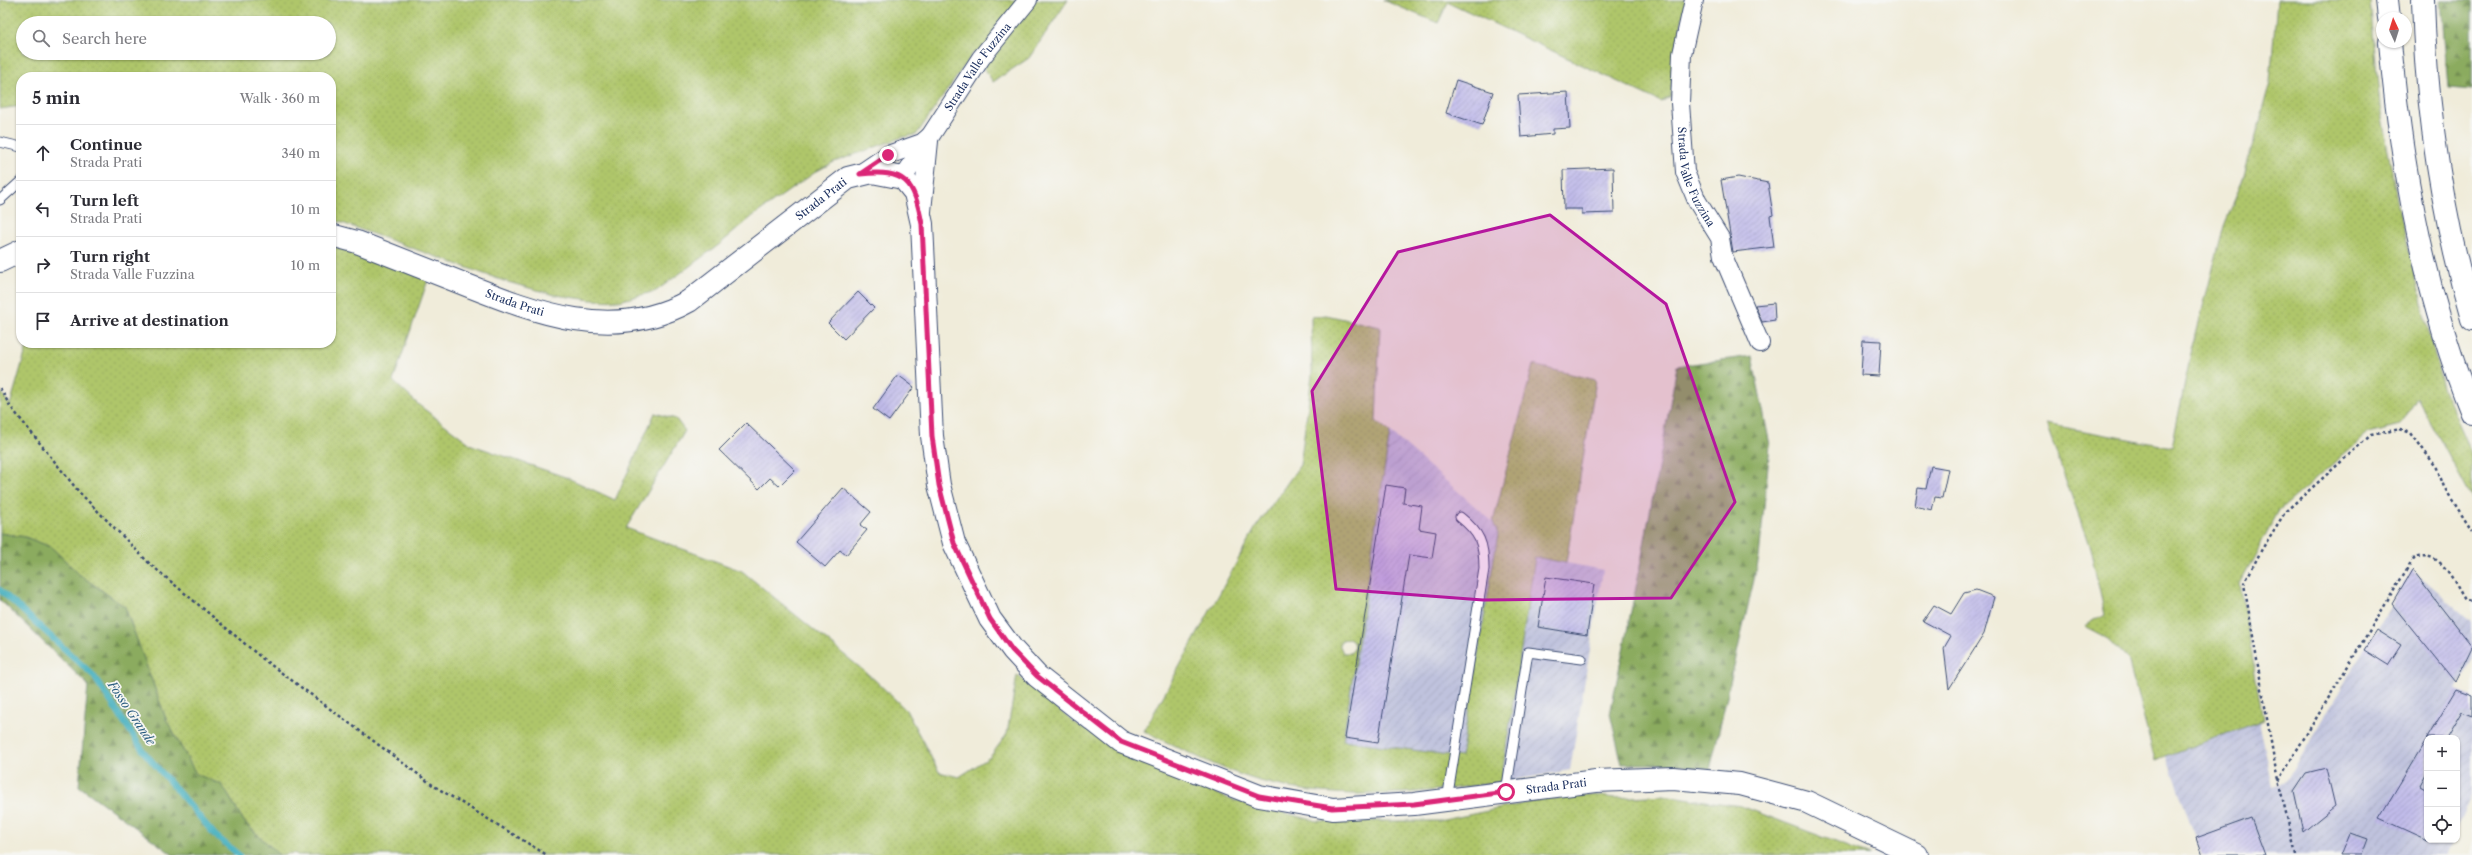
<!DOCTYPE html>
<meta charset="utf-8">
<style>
:root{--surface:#fff;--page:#f2f2f3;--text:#2b2b33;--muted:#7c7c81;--line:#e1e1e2}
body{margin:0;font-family:"Libre Caslon Text",serif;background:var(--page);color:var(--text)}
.controls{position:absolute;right:12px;bottom:12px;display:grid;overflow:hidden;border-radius:8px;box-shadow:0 1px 3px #0004}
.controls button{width:36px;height:36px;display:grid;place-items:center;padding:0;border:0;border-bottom:1px solid var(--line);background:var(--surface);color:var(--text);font:20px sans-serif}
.compass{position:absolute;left:2376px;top:12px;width:36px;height:36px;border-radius:50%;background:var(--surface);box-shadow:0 1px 3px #0004;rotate:356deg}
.stop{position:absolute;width:12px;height:12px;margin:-9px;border:3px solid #db2777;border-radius:50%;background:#fff}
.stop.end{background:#db2777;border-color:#fff;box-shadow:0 1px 4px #0008}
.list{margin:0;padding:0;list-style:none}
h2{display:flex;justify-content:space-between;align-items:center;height:52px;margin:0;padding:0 16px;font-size:17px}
h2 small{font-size:13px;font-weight:400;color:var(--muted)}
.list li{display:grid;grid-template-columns:26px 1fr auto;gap:12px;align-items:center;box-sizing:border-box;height:56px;padding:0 16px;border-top:1px solid var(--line)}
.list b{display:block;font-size:15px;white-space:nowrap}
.list p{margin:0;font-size:13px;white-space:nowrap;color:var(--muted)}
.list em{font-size:13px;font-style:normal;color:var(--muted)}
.icon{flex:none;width:22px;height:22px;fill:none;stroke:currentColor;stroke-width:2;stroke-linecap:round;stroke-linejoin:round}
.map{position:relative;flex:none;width:2472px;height:855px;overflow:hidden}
.search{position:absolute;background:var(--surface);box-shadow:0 1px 3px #0004;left:16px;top:16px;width:320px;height:44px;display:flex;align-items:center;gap:10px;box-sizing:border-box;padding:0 14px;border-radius:22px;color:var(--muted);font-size:15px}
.panel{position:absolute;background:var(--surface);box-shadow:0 1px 3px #0004;left:16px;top:72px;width:320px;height:276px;border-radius:16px}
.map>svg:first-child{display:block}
.industrial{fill:url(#industrial-furrows)}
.grass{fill:url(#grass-dots);stroke:#657a64;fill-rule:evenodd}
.forest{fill:url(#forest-firs);stroke:#536d5e}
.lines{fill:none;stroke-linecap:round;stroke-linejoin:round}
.stream{stroke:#3fadbd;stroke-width:6}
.building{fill:url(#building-hatch)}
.service-casing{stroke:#3b4b71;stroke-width:11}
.minor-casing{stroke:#3b4b71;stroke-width:20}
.tertiary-casing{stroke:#3b4b71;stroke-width:24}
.trunk-casing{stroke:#3b4b71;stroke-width:24}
.path{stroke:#3b4b71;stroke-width:2.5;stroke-dasharray:3 3;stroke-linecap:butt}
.service{stroke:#fff;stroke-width:9}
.minor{stroke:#fff;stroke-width:18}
.tertiary{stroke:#fff;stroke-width:22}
.trunk{stroke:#fff;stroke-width:22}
.route{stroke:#db2777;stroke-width:5}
.marked{fill:#b5179e;fill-opacity:0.2;stroke:#b5179e;stroke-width:3;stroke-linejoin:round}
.labels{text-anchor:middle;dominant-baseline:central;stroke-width:3.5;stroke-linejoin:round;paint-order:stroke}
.street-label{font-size:11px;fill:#1b2f5e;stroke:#f6f6f2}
.water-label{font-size:12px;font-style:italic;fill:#285b7f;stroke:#f6f6f2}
</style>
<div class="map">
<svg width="2472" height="855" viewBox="0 0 2472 855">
<defs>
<pattern id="industrial-furrows" width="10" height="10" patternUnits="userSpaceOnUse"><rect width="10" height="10" fill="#bfc2dd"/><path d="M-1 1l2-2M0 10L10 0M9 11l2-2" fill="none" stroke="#a4a7c0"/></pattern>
<pattern id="grass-dots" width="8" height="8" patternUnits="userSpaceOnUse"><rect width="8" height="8" fill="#afc66a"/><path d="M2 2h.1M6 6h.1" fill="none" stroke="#96aa5e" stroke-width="1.8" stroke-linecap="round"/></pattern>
<pattern id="forest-firs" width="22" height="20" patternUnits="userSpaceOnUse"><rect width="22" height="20" fill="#8bab5e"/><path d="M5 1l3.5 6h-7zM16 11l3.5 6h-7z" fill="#718c51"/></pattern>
<pattern id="building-hatch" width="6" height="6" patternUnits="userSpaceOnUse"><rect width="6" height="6" fill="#c1bcea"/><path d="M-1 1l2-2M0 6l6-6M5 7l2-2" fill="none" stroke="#9c99c1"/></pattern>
</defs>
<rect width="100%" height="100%" fill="#f6f6f2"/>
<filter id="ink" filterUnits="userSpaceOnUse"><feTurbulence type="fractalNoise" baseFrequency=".025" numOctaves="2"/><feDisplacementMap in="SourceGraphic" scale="8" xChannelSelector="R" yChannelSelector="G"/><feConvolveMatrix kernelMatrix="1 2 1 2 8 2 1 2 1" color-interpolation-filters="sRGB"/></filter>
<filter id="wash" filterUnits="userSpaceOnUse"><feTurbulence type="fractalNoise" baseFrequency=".012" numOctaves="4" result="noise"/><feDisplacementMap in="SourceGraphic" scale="16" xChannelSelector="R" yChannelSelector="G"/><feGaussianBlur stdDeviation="0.9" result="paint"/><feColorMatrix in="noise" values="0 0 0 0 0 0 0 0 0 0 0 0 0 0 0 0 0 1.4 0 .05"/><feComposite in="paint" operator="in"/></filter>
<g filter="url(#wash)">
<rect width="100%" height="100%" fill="#f0ecda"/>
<path class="industrial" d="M1390 432 1493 522 1496 527 1498 534 1461 758 1343 740Z
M1535 557 1603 570 1570 770 1501 782Z
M2412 570 2472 622V657L2456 690 2472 696V795L2457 829V738H2427V840H2452L2445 855H2202L2166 756 2259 721 2273 786 2286 782Z"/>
<path class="grass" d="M0 0H1068L1029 58 993 82 974 52 916 135 903 137 834 162 817 171 753 216 720 244 656 291 619 301 591 300 555 295 504 281 331 219V77H21V106L0 109ZM23 23H329V53H23Z
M1383 0H1686L1673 67 1671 96 1661 102 1448 2 1438 23Z
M2277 0H2370L2380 106 2398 205 2443 388 2472 453V499L2417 397 2400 425 2368 433 2278 512 2240 584 2263 720 2155 760 2128 660 2108 639 2085 627 2105 615 2090 548 2046 424 2172 447 2191 353 2224 226 2243 179 2270 82Z
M331 246 374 258 428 280 393 381 420 406 472 445 568 478 615 500 655 413 676 419 685 431 626 528 742 571 875 680 906 710 939 772 959 777 990 757 1007 734 1017 675 1077 725 1164 770 1229 799 1317 821H1439L1541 800 1595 795 1615 798 1663 795 1741 806 1870 855H298L294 853 279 855 245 823 222 785 196 774 166 719 125 607 80 575 51 547 25 537 0 533V390L10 405 28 343H331Z
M1326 315 1380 327 1376 421 1390 432 1343 740 1461 757 1498 534 1493 522 1533 365 1596 380 1566 563 1535 557 1501 782C1416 794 1327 804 1244 776 1210 764 1177 747 1144 731L1256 527 1300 465 1312 375 1311 317ZM1349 639 1353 642 1354 649 1350 653H1343L1339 644 1342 640Z"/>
<path class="forest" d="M2441 0H2472V90L2448 88Z
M1752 356 1770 445 1759 558 1710 770 1667 764H1622L1610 714 1638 577 1677 366Z
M0 533 25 537 51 547 80 575 125 607 166 719 196 774 222 785 245 823 279 855H173L79 786 88 685 0 600Z"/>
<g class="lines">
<path class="stream" d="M0 590 93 675 144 752 215 835 239 855"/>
</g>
<g id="blocks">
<path class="building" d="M1456 80 1493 92 1482 125 1446 113Z
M1568 92 1570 128 1553 129V134L1521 137 1518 95Z
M1613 168 1614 213 1582 214V209H1564L1563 170Z
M1738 177 1768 183 1773 215 1770 216 1774 247 1733 252 1721 180Z
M858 292 874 308 844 339 828 323Z
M1774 303 1775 320 1762 322 1755 305Z
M1863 340 1881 341 1879 376 1861 375Z
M898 375 914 387 889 421 873 409Z
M746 423 795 470 779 486 770 478 759 489 719 450Z
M1931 466 1948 469 1942 498 1935 497 1932 510 1915 506 1918 488 1926 489Z
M1386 485 1405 488 1403 503 1422 506 1419 529 1436 532 1432 558 1409 555 1378 743 1345 738Z
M843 488 871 512 860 525 867 530 846 555 840 550 825 567 796 542Z
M2412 570 2472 647 2455 682 2392 604Z
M1546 577 1594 584 1587 635 1538 627Z
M1976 590 1994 597 1984 634 1949 689 1944 648 1951 636 1923 621 1934 605 1951 614 1964 593Z
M2377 630 2401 645 2388 665 2364 650Z
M2456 690 2472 696V715L2462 711 2446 738H2427V773L2420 786 2427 790V840L2379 818Z
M2326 768 2335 806 2303 832 2294 791 2306 773Z
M2251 818 2265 855H2202L2196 838Z
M2350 833 2367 839 2361 855H2341Z"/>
</g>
</g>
<g filter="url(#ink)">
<use href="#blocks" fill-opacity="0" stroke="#3b4b71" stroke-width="1"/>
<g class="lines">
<g class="service-casing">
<path id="service" d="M0 142 21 147
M0 200 21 181
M1506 792 1528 652 1582 659
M1447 800 1484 569C1484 543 1480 533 1460 517"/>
</g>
<g class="minor-casing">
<g id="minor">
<path id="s1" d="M1694 0 1682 54 1680 103 1685 172 1697 201 1720 238 1723 256 1760 343"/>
<path d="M860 174 888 155 922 143 929 137"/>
<path id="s2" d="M903 178 981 58 1028 0"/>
<path d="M922 211 929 141"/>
</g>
</g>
<g class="tertiary-casing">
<g id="tertiary">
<path id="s3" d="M331 235 357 242C393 256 429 270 464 284 537 313 614 343 689 301L848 178 872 172 903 178 915 193 922 224 932 436 939 485 954 543 990 619 1013 650 1037 676 1121 742 1259 796 1333 809 1414 804 1596 781 1673 778 1740 784 1807 802 1917 855"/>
<path d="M0 261 21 251"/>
</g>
</g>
<g class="trunk-casing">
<path id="trunk" d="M2387 0 2389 18
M2423 0C2426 108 2442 215 2472 319
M2390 42C2401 168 2425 296 2472 413"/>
</g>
<path class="path" d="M0 388 10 406 79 492 150 564 263 659 434 786 547 855
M2278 781 2413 559C2440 546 2453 581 2465 600L2472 601
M2296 855 2276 771 2244 584 2262 549 2286 511 2371 435 2400 429 2411 433 2437 468 2444 487 2472 531"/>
<use href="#service" class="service"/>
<use href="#minor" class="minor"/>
<use href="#tertiary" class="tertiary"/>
<use href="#trunk" class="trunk"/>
</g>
</g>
<g class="lines" filter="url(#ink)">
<path class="route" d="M888 155 860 174C906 169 914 181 922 224L932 436 939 485 954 543 990 619 1012 650 1037 676 1121 742 1259 796 1332 808 1414 804 1506 792"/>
</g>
<path class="marked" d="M1550 215 1666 304 1735 502 1671 598 1483 600 1336 589 1312 391 1398 252Z"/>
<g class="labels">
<g class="street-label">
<text stroke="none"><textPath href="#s2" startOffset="134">Strada Valle Fuzzina</textPath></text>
<text stroke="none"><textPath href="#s1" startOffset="181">Strada Valle Fuzzina</textPath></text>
<text stroke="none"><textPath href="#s3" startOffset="543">Strada Prati</textPath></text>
<text stroke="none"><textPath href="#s3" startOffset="196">Strada Prati</textPath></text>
<text stroke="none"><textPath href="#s3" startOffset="1719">Strada Prati</textPath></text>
</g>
<g class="water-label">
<text transform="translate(132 713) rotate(56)">Fosso Grande</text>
</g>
</g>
</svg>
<div class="controls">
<button>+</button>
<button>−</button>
<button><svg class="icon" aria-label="locate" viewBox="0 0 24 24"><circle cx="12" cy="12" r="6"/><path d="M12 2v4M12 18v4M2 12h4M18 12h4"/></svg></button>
</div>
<svg class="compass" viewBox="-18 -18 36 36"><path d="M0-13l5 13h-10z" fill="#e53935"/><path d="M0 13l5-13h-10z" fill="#7c7c81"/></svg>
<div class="stop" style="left:1506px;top:792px"></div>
<div class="stop end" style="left:888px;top:155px"></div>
<div class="search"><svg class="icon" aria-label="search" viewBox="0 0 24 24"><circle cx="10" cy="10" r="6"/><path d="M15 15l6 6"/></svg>Search here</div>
<section class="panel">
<h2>5 min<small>Walk · 360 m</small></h2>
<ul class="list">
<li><svg class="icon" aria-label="ahead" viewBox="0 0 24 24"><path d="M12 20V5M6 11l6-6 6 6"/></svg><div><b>Continue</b><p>Strada Prati</p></div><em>340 m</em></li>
<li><svg class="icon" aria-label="left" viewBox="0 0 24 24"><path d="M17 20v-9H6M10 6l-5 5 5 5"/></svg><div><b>Turn left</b><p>Strada Prati</p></div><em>10 m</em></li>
<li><svg class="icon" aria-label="right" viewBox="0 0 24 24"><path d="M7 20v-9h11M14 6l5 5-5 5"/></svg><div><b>Turn right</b><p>Strada Valle Fuzzina</p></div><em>10 m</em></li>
<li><svg class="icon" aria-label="arrive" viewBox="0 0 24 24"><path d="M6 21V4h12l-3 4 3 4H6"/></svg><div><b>Arrive at destination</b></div></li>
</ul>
</section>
</div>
